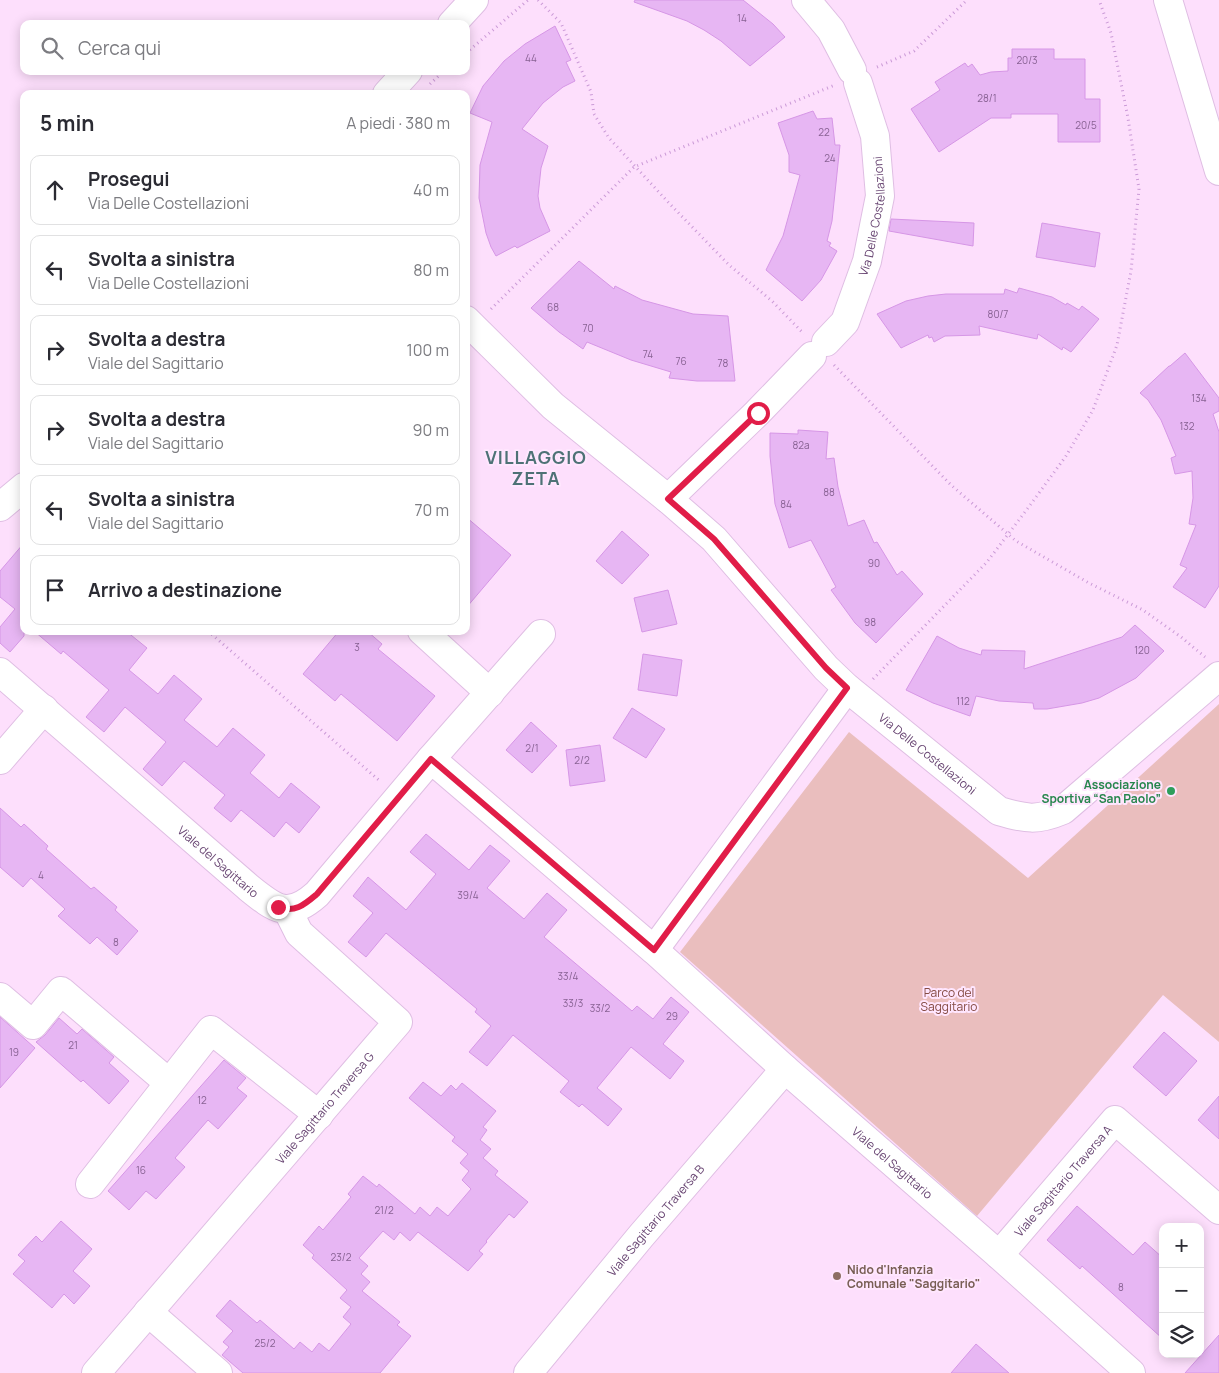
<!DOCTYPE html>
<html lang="it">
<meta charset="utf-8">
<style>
:root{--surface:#fff;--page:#f7f7f7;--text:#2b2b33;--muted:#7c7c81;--line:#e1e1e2}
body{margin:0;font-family:Manrope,sans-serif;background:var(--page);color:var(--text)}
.controls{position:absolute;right:15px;bottom:15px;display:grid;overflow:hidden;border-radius:10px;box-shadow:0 2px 12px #0003}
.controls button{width:45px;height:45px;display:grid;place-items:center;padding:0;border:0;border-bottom:1px solid var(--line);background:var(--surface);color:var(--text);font:25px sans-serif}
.stop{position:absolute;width:15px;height:15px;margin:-11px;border:4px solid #e11d48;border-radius:50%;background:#fff}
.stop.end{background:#e11d48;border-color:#fff;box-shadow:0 1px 5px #0008}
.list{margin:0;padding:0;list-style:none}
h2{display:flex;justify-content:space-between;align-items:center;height:65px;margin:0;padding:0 20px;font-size:21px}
h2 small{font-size:16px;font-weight:400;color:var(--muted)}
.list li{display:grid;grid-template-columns:32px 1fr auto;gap:15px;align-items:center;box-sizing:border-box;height:70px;margin:0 10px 10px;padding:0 10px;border:1px solid var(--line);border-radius:10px}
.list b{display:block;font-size:19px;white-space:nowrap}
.list p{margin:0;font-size:16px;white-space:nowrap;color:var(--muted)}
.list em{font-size:16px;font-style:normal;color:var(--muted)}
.icon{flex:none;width:28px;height:28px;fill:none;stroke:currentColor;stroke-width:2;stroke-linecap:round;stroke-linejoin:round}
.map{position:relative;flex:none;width:1219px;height:1373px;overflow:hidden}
.search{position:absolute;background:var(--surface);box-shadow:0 2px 12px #0003;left:20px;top:20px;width:450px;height:55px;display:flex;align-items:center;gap:12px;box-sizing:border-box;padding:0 18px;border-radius:10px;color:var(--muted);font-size:19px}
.panel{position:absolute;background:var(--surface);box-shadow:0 2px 12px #0003;left:20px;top:90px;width:450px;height:545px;border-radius:10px}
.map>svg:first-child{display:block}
.green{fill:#eabebe}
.building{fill:#e7b6f3;stroke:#d696e6}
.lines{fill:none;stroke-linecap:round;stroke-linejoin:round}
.minor-casing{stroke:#dfbee3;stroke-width:30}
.tertiary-casing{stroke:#dfbee3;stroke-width:30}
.path{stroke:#cb9ad7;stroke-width:3;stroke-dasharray:1 4;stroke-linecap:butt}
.minor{stroke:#fff;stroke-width:28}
.tertiary{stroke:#fff;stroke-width:28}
.route{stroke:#e11d48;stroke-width:6}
.leisure-dot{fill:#2e9e5b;stroke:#ffe6fe;stroke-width:2}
.education-dot{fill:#8d6e63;stroke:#ffe6fe;stroke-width:2}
.labels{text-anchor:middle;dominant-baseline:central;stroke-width:4;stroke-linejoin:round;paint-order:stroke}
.number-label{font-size:10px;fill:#886293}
.street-label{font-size:12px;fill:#694673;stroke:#ffe6fe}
.leisure-label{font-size:12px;font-weight:bold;fill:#27864d;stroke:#ffe6fe;text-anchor:end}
.park-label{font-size:12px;fill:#854b43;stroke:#ffe6fe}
.education-label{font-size:12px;font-weight:bold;fill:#785e54;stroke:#ffe6fe;text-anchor:start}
.district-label{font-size:18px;font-weight:bold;letter-spacing:1px;fill:#4e7276;stroke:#ffe6fe}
</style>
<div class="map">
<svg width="1219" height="1373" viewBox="0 0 1219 1373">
<rect width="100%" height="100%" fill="#fddffc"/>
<path class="green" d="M1219 704V1042L1163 995 977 1216 680 952 849 732 1028 878Z"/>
<path class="building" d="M635 0H743L773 24 785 37 750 66 721 41 704 30 687 21 634 2Z
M555 26 571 60 566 62 575 81 563 87 543 103 522 129 548 146 541 168 538 196 540 208 550 231 517 248 515 246 496 256 491 247 486 233 479 198 480 165 492 122 470 113 483 86 504 61 525 44Z
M1012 49H1054V59H1085V99H1100V142H1058V114H1011V118H991L939 152 911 109 940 90 935 82 965 63 968 67 972 64 980 75 991 72 1008 71V58H1012Z
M813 111 817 119 832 118 835 145H840L832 221 827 241 831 243 829 246 837 251 821 280 802 301 766 270 783 236 800 175 789 172V155L778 123Z
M891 219 974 223 973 246 889 231Z
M1042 223 1100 233 1095 267 1036 257Z
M579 261 614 289 615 286 642 300 693 314 728 316 735 381H697L669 378 671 372 631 360 587 342 583 349 559 332 531 308Z
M1019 288 1052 297 1066 305 1067 303 1079 310 1082 306 1099 319 1071 352 1063 347 1062 350 1038 334 1037 339 979 326 980 335 945 336 934 342 932 337 929 338 928 335 901 348 877 314 906 301 928 296 946 294H1004L1005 289 1017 293Z
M1185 353 1219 398V411L1213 414 1219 432V586L1205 608 1173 587 1187 568 1180 565 1196 525 1189 524 1193 498 1192 471 1175 474 1171 458 1176 456 1161 420 1148 400 1140 393 1169 366H1170Z
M798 430 828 432 826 459 834 458 838 487 848 526 864 520 874 543 877 542 897 575 902 571 923 594 876 643 855 623 831 590 836 587 811 540 789 548 775 504 770 456V433L798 434Z
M466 517 511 555 466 608Z
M622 531 649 555 622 584 596 561Z
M24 543V636L10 652 0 643V627L15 609 0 597V571Z
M668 590 677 624 642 632 634 598Z
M1135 625 1164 651 1136 678 1099 698 1082 703 1047 709H1034L1033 703 999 701 976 696 970 716 933 703 906 690 937 636 959 648 981 655 982 650 1025 651 1024 669 1122 637Z
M34 631H126L147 648 129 670 158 694 174 675 202 699 184 720 217 747 233 728 265 755 250 773 279 798 291 783 320 807 299 833 286 822 274 837 241 810 231 822 214 808 225 795 184 761 162 786 143 769 166 742 125 707 104 732 86 717 109 690 63 651 61 654Z
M339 631H367L382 644 378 649 435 696 397 741 341 694 335 701 303 674Z
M643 654 682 660 677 696 638 690Z
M632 708 665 729 646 758 613 738Z
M531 722 557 746 532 773 506 750Z
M600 745 605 781 570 786 566 750Z
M0 808 21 827 24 824 48 846 46 849 91 889 94 887 117 907 115 910 138 931 117 955 97 937 90 944 58 916 65 909 31 878 23 887 0 867Z
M426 834 469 870 490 845 510 861 487 888 524 919 547 893 567 910 544 937 632 1011 637 1006 653 1019 671 997 689 1012 663 1044 684 1061 670 1079 631 1047 597 1088 622 1109 608 1126 582 1104 579 1107 560 1092 569 1081 513 1035 487 1066 469 1052 491 1026 475 1012 477 1009 386 933 366 957 348 942 373 913 353 896 368 877 406 910 436 874 410 852Z
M0 1017 35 1048 0 1088Z
M59 1018 77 1034 82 1029 114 1057 109 1063 129 1081 109 1104 83 1080 81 1082 36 1042 45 1035Z
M1164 1032 1197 1061 1166 1096 1133 1067Z
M224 1060 246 1078 237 1088 247 1096 218 1129 208 1120 175 1158 185 1167 156 1199 146 1191 129 1210 108 1191Z
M423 1082 441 1096 451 1085 456 1090 462 1083 496 1111 483 1127 487 1130 480 1140 491 1149 483 1158 498 1171 495 1175 528 1202 514 1218 509 1214 486 1241 487 1242 479 1251 483 1254 468 1271 418 1232 410 1241 400 1232 394 1240 383 1231 359 1258 368 1266 361 1274 370 1282 362 1291 400 1322 397 1325 411 1336 380 1373H243L222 1355 229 1347 223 1342 233 1331 216 1316 230 1300 257 1323 260 1320 294 1349 300 1342 312 1352 319 1343 329 1351 351 1324 343 1317 351 1307 340 1298 347 1290 312 1258 314 1255 303 1245 319 1226 323 1230 351 1197 348 1194 363 1176 377 1187 379 1184 415 1214 420 1207 430 1216 437 1207 448 1216 471 1189 462 1180 469 1171 460 1163 468 1154 452 1141 455 1137 409 1098Z
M1219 1096V1139L1198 1120Z
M1077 1206 1133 1255 1145 1242 1163 1258V1339L1082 1266 1080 1269 1047 1240Z
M61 1221 92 1249 73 1271 90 1286 74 1304 64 1294 52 1308 13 1274 25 1261 18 1255 36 1236 42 1242Z
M1219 1335V1373H1185Z
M976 1344 1009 1373H951Z"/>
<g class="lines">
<g class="minor-casing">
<g id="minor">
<path d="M806 0 831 30 852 70"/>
<path d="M1168 0 1219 171"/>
<path id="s1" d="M466 320 553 406 668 499 714 539 826 668 847 688 999 811C1026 819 1037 821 1063 810L1219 676"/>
<path id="s2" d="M826 342 845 322 867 261 880 196 875 136 858 83"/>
<path d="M668 499 757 413 812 356"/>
<path d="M422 631 490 693"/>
<path id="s3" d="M0 672 248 887C275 909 288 920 317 894L431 759 654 950 785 1069 999 1255 1131 1373"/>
<path d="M431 759 541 634"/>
<path d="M0 760 44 709"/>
<path d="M654 950 847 688"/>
<path d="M0 997 33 1025 61 991 169 1083"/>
<path d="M90 1184 211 1030 319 1115"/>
<path id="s4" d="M999 1255 1115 1120 1219 1210"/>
<path d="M148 1312 218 1373"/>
<path id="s5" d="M96 1373 398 1022 299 933 288 911"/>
<path id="s6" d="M528 1373 641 1236 785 1069"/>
</g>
</g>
<g class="tertiary-casing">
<path id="tertiary" d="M452 24 474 0
M387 94 408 71
M0 507 24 487"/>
</g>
<path class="path" d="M538 0 561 23 591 92 594 114 609 138 668 202 729 265 772 301 804 334
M466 53 528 0
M877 67 914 51 967 0
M430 84 444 71
M491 309 634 167 835 85
M834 365 951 485 1016 541 1089 583 1143 610 1181 637 1205 657
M208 631 381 782
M873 679 987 562 1028 508 1066 456 1093 410 1117 345 1131 271 1139 189 1128 118 1111 33 1099 0"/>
<use href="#minor" class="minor"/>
<use href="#tertiary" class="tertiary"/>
</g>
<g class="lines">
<path class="route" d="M278 907C295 913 304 905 317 894L431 759 654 950 847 688 826 668 714 539 668 499 758 413"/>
</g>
<circle class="leisure-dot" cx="1171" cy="791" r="5"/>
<circle class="education-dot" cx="837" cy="1276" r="5"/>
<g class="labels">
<g class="number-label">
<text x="742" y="18">14</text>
<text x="531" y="58">44</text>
<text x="1027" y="60">20/3</text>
<text x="987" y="98">28/1</text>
<text x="1086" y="125">20/5</text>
<text x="824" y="132">22</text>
<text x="830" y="158">24</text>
<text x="553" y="307">68</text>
<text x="998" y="314">80/7</text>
<text x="588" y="328">70</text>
<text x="648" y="354">74</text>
<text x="681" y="361">76</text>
<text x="723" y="363">78</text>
<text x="1199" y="398">134</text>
<text x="1187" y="426">132</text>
<text x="801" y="445">82a</text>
<text x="829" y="492">88</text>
<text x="786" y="504">84</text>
<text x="874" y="563">90</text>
<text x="870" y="622">98</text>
<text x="357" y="647">3</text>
<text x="1142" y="650">120</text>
<text x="963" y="701">112</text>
<text x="532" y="748">2/1</text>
<text x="582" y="760">2/2</text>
<text x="41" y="875">4</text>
<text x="468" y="895">39/4</text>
<text x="116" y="942">8</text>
<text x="568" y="976">33/4</text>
<text x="573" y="1003">33/3</text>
<text x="600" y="1008">33/2</text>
<text x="672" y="1016">29</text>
<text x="73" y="1045">21</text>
<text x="14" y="1052">19</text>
<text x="202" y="1100">12</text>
<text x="141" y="1170">16</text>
<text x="384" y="1210">21/2</text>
<text x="341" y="1257">23/2</text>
<text x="1121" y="1287">8</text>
<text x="265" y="1343">25/2</text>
</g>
<g class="street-label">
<text stroke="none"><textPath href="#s2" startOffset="138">Via Delle Costellazioni</textPath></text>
<text stroke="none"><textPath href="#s1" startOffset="635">Via Delle Costellazioni</textPath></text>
<text stroke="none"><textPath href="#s3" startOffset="289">Viale del Sagittario</textPath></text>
<text stroke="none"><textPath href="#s5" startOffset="350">Viale Sagittario Traversa G</textPath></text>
<text stroke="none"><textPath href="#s3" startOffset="1198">Viale del Sagittario</textPath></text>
<text stroke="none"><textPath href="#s4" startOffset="98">Viale Sagittario Traversa A</textPath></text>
<text stroke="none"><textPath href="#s6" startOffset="199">Viale Sagittario Traversa B</textPath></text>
</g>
<g class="leisure-label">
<text x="1161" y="784">Associazione<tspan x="1161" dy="14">Sportiva “San Paolo”</tspan></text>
</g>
<g class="park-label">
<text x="949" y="992">Parco del<tspan x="949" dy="14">Saggitario</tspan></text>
</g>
<g class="education-label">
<text x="847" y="1269">Nido d'Infanzia<tspan x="847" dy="14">Comunale "Saggitario"</tspan></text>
</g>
<g class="district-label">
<text x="536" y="457">VILLAGGIO<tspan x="536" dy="21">ZETA</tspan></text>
</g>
</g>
</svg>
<div class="controls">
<button>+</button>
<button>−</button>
<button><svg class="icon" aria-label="layers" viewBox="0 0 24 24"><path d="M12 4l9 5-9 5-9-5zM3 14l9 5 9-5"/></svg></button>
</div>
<div class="stop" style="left:758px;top:413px"></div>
<div class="stop end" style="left:278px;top:907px"></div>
<div class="search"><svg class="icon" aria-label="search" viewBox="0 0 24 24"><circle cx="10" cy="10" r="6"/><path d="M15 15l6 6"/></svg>Cerca qui</div>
<section class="panel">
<h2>5 min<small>A piedi · 380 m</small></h2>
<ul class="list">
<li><svg class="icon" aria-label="ahead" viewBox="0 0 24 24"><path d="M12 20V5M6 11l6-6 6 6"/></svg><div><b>Prosegui</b><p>Via Delle Costellazioni</p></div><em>40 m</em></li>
<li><svg class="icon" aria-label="left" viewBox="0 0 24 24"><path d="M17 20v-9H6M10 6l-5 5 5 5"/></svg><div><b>Svolta a sinistra</b><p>Via Delle Costellazioni</p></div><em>80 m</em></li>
<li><svg class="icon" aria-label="right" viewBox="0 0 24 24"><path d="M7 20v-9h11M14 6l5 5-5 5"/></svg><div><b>Svolta a destra</b><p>Viale del Sagittario</p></div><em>100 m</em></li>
<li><svg class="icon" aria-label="right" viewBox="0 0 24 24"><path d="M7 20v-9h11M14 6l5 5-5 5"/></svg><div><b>Svolta a destra</b><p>Viale del Sagittario</p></div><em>90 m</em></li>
<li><svg class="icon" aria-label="left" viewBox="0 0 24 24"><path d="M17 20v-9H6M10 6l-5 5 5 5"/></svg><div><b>Svolta a sinistra</b><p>Viale del Sagittario</p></div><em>70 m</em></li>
<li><svg class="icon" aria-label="arrive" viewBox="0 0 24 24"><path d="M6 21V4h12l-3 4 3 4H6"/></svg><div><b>Arrivo a destinazione</b></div></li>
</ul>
</section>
</div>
